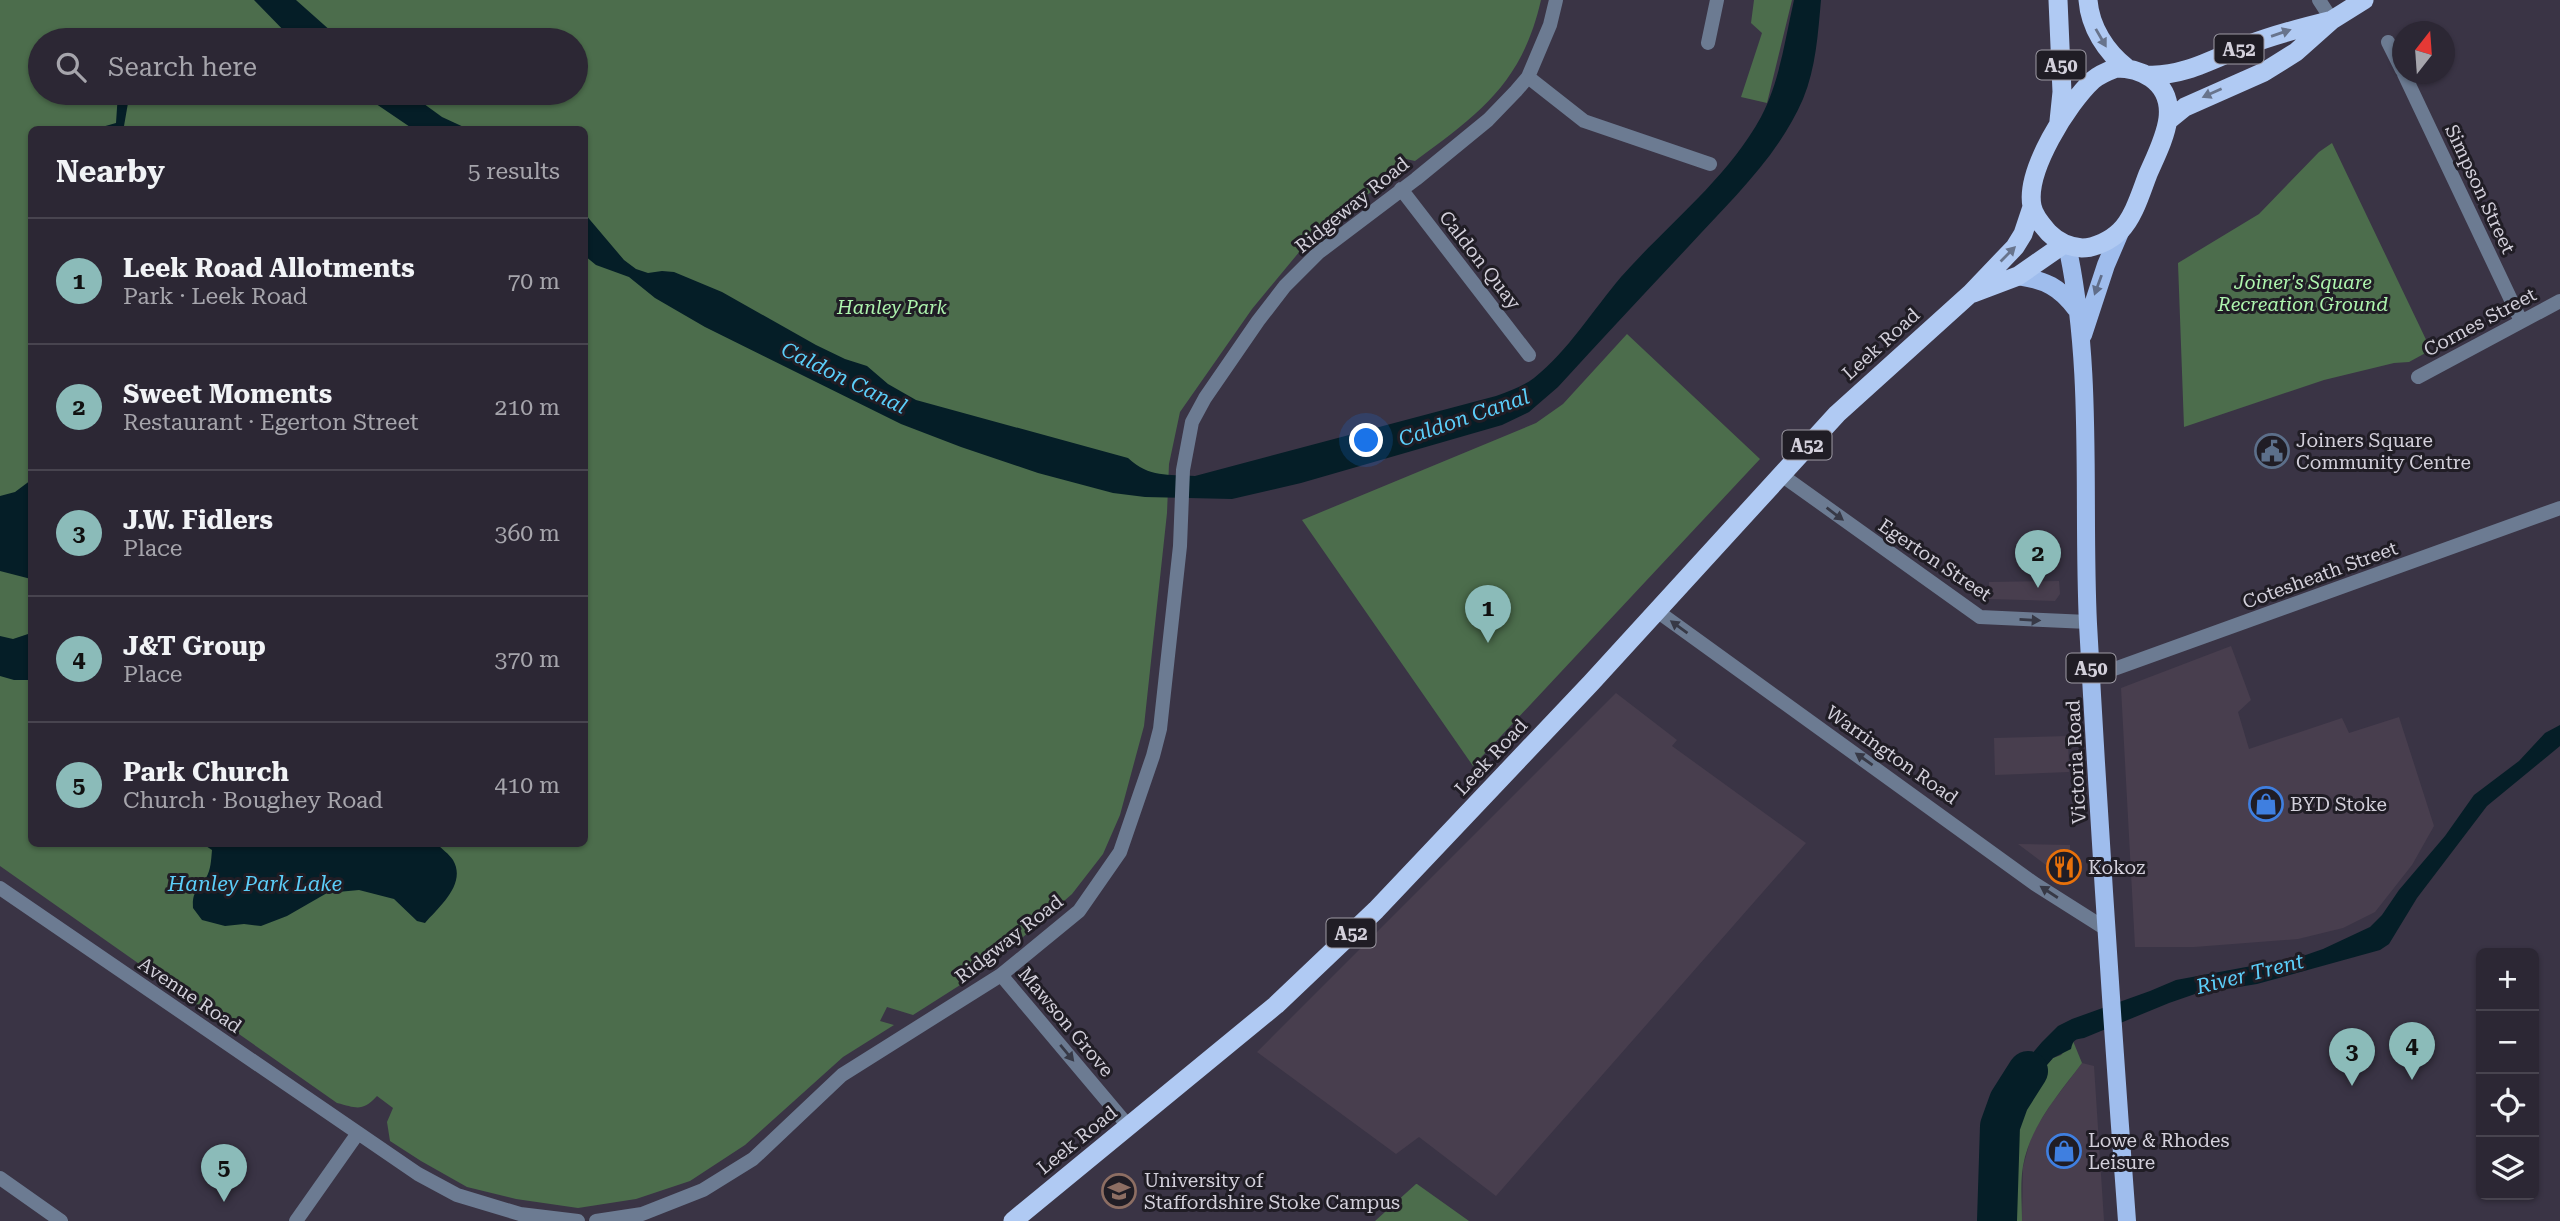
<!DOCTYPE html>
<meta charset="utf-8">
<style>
:root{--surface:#2c2734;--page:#383340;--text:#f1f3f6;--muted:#a6a5ac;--line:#48444f;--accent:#8bbbb9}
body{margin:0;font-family:"Roboto Serif",serif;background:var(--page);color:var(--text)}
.controls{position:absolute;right:21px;bottom:21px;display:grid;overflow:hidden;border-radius:10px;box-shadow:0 2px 5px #0004}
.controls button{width:63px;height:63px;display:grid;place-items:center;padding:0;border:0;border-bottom:2px solid var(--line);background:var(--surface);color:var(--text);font:35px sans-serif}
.compass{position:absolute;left:2392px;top:21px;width:63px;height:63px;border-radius:50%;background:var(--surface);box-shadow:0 2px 5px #0004;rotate:17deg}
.you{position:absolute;left:1367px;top:441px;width:24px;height:24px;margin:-18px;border:5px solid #fff;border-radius:50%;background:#1a73e8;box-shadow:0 0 0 10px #1a73e833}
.badge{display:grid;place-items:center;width:46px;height:46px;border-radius:50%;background:var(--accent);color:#111;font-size:23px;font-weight:700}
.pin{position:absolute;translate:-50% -58px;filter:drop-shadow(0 2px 4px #0008)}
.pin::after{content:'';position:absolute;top:37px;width:24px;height:21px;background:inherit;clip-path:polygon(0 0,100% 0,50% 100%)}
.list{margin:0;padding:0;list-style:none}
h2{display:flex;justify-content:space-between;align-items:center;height:91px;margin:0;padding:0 28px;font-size:30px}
h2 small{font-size:23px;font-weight:400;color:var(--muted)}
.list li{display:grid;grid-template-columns:46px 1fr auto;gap:21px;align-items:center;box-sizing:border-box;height:126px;padding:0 28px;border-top:2px solid var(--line)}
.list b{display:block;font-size:26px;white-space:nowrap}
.list p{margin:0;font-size:23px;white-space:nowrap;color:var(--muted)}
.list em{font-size:23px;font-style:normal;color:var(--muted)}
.icon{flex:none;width:38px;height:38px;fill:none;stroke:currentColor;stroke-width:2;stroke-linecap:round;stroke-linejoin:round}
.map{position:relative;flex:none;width:2560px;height:1221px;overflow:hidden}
.search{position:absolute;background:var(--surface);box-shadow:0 2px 5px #0004;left:28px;top:28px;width:560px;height:77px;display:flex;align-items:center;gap:18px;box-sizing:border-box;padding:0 24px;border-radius:38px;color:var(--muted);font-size:26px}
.panel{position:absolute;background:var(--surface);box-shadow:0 2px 5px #0004;left:28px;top:126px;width:560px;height:721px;border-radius:10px}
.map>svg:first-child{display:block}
.commercial{fill:#483e4e}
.green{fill:#4c6d4c;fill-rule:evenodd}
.water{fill:#051e27}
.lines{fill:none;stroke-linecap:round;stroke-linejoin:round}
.river{stroke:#051e27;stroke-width:40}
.minor{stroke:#6c7b92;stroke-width:14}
.primary{stroke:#9fbded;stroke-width:18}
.trunk{stroke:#b0caf3;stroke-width:19}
.oneway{fill:#68748c}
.oneway2{fill:#606d89}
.oneway3{fill:#373946}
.labels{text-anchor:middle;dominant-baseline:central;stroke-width:6;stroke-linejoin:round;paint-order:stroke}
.shield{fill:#201d25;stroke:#9d9aa4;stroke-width:2}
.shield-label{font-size:18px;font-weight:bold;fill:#d3d0db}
.street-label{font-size:19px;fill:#d3d0db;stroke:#201d25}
.park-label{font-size:19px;font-style:italic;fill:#aef5ae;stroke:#201d25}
.poi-label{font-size:19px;fill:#d3d0db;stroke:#201d25;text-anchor:start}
.water-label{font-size:21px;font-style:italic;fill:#5bcef9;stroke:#201d25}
</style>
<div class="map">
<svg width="2560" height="1221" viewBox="0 0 2560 1221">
<rect width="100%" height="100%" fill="#3a3445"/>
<path class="commercial" d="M2059 581 2060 594 2055 601 1989 599V582Z
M2231 646 2251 700 2238 712 2249 749 2342 718 2349 733 2399 717 2434 826 2412 865 2375 912 2343 928 2298 939 2194 947H2135L2121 688Z
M1616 693 1677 740 1672 746 1806 843 1496 1196 1419 1137 1396 1154 1257 1052Z
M2068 736 2069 772 1995 775 1994 738Z
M2018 844 2070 845 2071 877 2067 881Z
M2082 1063 2094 1066 2104 1221H2022L2023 1167 2032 1134 2051 1104Z"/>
<path class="green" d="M0 0H1541C1522 83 1480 113 1415 161L1406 159 1395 169 1394 177 1347 208 1305 245 1252 309 1180 412 1169 464 1167 513 1144 726 1120 815 1103 854 1072 894 990 966 913 1015 887 1007 880 1021 894 1025 843 1057 745 1145 690 1181 636 1199 578 1208 516 1199 467 1187 421 1161 390 1141 387 1122 393 1108 377 1096C362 1112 357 1108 337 1103L0 866ZM40 40H576V93H40ZM32 130H584V844H32Z
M1754 0H1792L1767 103 1741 97 1762 33 1751 23Z
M2332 143 2431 350 2409 362 2394 363 2324 380 2184 427 2178 263 2259 214 2319 152Z
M1627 334 1760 459 1473 766 1302 520 1536 423 1563 404Z
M2073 1041 2082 1063C2058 1095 2030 1126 2023 1166 2020 1184 2022 1203 2022 1221H2003L2017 1109 2033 1081 2053 1058 2061 1055Z
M1416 1184H1417L1469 1221H1375Z"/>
<path class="water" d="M254 0H296L341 40H293Z
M1794 0H1821C1818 33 1816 68 1803 99 1778 157 1731 200 1689 246 1645 293 1602 339 1558 387L1529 412 1502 425 1301 483 1232 499 1145 497 1113 493 1038 473 961 447 901 424 705 327 655 298 629 277 596 265 585 256V214L624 260 636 269 648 273 662 271 674 272 722 292 816 345 845 359 867 366 888 384 916 400 1128 458C1150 478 1167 474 1195 476L1496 396C1509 391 1522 387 1534 378 1568 351 1593 310 1621 277 1667 225 1727 179 1761 117 1780 81 1785 39 1794 0Z
M118 93H128V103L124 126 119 129H95L116 123Z
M360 93H409L442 117 468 129H413Z
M31 480V579L0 571V496L15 492Z
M31 633V680H14L0 676V636L13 639Z
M2560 725V746L2487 806 2417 898 2389 944 2380 950 2257 984 2195 994 2169 1003 2084 1038C2075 1039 2073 1040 2071 1049L2053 1058 2033 1081 2017 1109 1991 1124 2009 1081 2042 1042 2058 1026 2072 1019 2150 991 2176 980 2300 957 2323 949 2370 927 2382 915 2399 890 2445 836 2474 795 2519 761 2545 733Z
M203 844H437C442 849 449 854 453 860 467 884 439 907 425 923L417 921 394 899 359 890 327 893 287 916 261 926 244 924 225 926 202 920 193 908C192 890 198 892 206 878 211 869 211 861 212 850Z"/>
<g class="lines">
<path class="river" d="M1997 1221 2000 1126 2009 1101 2028 1071"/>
<path class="minor" d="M2319 0 2332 20
M2388 42 2402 70
M1708 43 1717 0
M2404 74 2521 321
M1528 77 1584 121 1710 164
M1401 189 1529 355
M2418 377 2560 301
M1780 474 1980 617 2088 622
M1657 611 2035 884 2106 929
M2092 677 2560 508
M0 888 418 1174 457 1195 520 1214 578 1221
M1001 975 1129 1127
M0 1178 61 1221
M296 1221 358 1133
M596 1221 642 1214 703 1190 753 1159 842 1075 1001 975 1079 911 1120 852 1153 756 1160 729 1180 546 1183 470 1192 422 1205 398 1258 321 1285 286 1318 253 1416 179 1488 120 1516 91 1528 77 1550 25 1556 0"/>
<path class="primary" d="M2067 245C2094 369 2082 499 2088 624 2099 823 2112 1022 2127 1221
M2018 276C2045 280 2060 287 2076 309
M2083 335 2106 265 2121 230"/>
<path class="trunk" d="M2058 0 2062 92 2059 121
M2088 0C2090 27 2106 52 2127 68
M2116 68C2129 68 2141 71 2151 78 2185 102 2161 144 2148 174 2141 192 2134 217 2120 231 2111 240 2095 248 2082 248 2069 247 2058 242 2049 233 2042 225 2034 217 2032 206 2025 171 2068 103 2093 80 2100 74 2108 71 2116 68Z
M2147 75C2182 77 2213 59 2245 46 2273 35 2300 28 2329 21
M2169 120 2185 107 2264 72 2296 52 2332 20 2364 0
M1973 293 2018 276 2064 244
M1013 1221 1276 1005 1376 910 1591 683 1837 414 1971 293 2015 247 2023 234 2032 207"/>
</g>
<defs><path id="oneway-solid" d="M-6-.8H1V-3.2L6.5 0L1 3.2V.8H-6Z" transform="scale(1.75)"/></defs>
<g class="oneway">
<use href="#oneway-solid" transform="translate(2281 33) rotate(-19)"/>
<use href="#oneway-solid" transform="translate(2101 38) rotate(60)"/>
<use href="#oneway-solid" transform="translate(2212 93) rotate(156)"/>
<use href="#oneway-solid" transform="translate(2008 254) rotate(-45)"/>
</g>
<use class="oneway2" href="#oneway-solid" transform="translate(2098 285) rotate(110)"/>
<g class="oneway3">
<use href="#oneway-solid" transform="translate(1835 514) rotate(37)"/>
<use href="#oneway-solid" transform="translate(2030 620) rotate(3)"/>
<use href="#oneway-solid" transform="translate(1679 627) rotate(-144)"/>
<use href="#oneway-solid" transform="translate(1864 759) rotate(-145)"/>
<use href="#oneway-solid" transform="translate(2049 892) rotate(-147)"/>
<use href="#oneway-solid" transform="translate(1067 1053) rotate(50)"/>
</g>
<defs>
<g id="civic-ring" transform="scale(1.75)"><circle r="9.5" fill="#201d25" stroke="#5c6f8a" stroke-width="1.5"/><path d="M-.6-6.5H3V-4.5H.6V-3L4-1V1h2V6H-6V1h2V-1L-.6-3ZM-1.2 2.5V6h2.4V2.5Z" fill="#5c6f8a"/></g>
<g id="shop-ring" transform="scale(1.75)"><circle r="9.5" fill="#201d25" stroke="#3f7fe0" stroke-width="1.5"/><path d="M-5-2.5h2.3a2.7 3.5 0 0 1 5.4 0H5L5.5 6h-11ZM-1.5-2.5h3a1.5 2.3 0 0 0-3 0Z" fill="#3f7fe0"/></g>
<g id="restaurant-ring" transform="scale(1.75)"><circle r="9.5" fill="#201d25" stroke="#e8710a" stroke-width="1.5"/><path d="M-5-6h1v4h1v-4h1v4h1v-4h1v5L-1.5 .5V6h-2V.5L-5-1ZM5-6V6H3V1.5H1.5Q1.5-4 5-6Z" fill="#e8710a"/></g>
<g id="university-ring" transform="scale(1.75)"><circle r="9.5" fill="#201d25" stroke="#8d6e63" stroke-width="1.5"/><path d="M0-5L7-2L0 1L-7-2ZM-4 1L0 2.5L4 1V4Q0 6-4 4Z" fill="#8d6e63"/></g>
</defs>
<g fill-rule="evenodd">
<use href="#civic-ring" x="2272" y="451"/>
<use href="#shop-ring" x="2266" y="804"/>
<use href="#restaurant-ring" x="2064" y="867"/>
<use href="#shop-ring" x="2064" y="1151"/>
<use href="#university-ring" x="1119" y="1191"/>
</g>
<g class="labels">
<g class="shield">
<rect x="2214.5" y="34.5" width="49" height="29" rx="5"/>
<rect x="2036.5" y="50.5" width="49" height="29" rx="5"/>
<rect x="1782.5" y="430.5" width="49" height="29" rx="5"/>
<rect x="2066.5" y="653.5" width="49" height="29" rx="5"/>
<rect x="1326.5" y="918.5" width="49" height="29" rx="5"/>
</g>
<g class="shield-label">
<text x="2239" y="49">A52</text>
<text x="2061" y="65">A50</text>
<text x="1807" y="445">A52</text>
<text x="2091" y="668">A50</text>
<text x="1351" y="933">A52</text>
</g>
<g class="street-label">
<text transform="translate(2480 189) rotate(65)">Simpson Street</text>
<text transform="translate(1352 205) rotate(-39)">Ridgeway Road</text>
<text transform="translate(1480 260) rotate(52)">Caldon Quay</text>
<text transform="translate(2480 322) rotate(-28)">Cornes Street</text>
<text transform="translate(1881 344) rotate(-42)">Leek Road</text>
<text transform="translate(1935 560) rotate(34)">Egerton Street</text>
<text transform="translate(2320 575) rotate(-20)">Cotesheath Street</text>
<text transform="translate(1892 755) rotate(35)">Warrington Road</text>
<text transform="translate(1491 757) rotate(-47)">Leek Road</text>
<text transform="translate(2076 762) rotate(-93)">Victoria Road</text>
<text transform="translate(1009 939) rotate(-38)">Ridgway Road</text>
<text transform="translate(190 995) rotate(34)">Avenue Road</text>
<text transform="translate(1066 1022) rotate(50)">Mawson Grove</text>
<text transform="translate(1077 1140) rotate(-39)">Leek Road</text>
</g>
<g class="park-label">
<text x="2303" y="282">Joiner's Square<tspan x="2303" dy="22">Recreation Ground</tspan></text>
<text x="892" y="307">Hanley Park</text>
</g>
<g class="poi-label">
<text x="2296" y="440">Joiners Square<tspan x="2296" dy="22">Community Centre</tspan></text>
<text x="2290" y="804">BYD Stoke</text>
<text x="2088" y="867">Kokoz</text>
<text x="2088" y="1140">Lowe &amp; Rhodes<tspan x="2088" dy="22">Leisure</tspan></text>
<text x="1144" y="1180">University of<tspan x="1144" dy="22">Staffordshire Stoke Campus</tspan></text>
</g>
<g class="water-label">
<text transform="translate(844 378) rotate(26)">Caldon Canal</text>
<text transform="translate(1464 418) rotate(-19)">Caldon Canal</text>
<text x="255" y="884">Hanley Park Lake</text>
<text transform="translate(2250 974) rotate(-14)">River Trent</text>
</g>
</g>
</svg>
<div class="controls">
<button>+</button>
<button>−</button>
<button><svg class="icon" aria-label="locate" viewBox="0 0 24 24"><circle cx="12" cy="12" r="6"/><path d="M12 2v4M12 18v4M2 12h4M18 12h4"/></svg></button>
<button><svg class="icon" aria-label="layers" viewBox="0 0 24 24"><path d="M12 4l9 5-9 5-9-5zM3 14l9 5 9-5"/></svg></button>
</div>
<svg class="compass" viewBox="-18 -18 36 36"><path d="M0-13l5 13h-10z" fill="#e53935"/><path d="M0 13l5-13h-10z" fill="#a6a5ac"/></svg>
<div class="you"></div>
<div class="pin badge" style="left:1488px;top:643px">1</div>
<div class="pin badge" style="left:2038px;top:588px">2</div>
<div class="pin badge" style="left:2352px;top:1086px">3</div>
<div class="pin badge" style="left:2412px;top:1080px">4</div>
<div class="pin badge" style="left:224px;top:1202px">5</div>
<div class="search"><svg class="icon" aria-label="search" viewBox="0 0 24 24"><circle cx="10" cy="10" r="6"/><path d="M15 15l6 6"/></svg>Search here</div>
<section class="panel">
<h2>Nearby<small>5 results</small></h2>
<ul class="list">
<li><span class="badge">1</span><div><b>Leek Road Allotments</b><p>Park · Leek Road</p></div><em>70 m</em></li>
<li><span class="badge">2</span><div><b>Sweet Moments</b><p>Restaurant · Egerton Street</p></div><em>210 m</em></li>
<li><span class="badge">3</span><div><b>J.W. Fidlers</b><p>Place</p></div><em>360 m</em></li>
<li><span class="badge">4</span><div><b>J&amp;T Group</b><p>Place</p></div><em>370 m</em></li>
<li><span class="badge">5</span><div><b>Park Church</b><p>Church · Boughey Road</p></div><em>410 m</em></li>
</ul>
</section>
</div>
